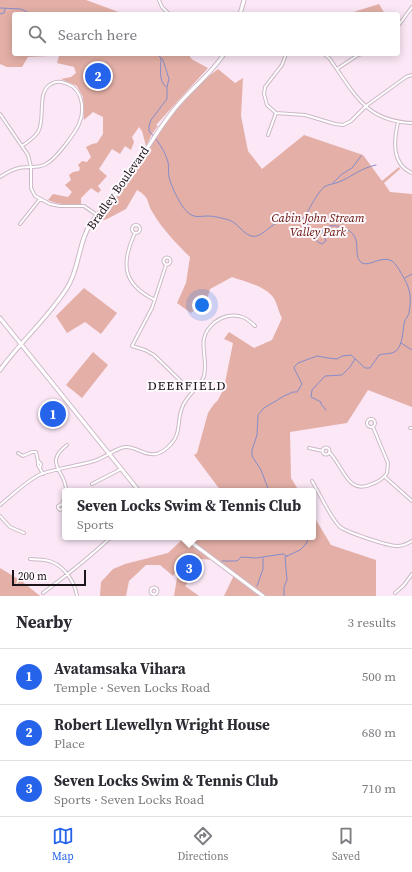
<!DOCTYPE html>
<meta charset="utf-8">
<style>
:root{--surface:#fff;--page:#f7f7f7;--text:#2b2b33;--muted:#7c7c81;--line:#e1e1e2;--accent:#2563eb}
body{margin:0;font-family:"Source Serif 4",serif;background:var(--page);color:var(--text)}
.scale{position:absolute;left:12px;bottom:10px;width:74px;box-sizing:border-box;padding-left:4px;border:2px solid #1b141a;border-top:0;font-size:11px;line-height:14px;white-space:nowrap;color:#1b141a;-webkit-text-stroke:3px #fef9fc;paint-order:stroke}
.you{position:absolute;left:202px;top:305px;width:14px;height:14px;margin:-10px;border:3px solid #fff;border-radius:50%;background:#1a73e8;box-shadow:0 0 0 6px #1a73e833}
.badge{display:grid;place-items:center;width:26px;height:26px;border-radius:50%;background:var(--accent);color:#fff;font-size:13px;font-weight:700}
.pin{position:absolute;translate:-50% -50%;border:2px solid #fff;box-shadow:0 1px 4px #0006}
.popup{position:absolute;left:62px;top:488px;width:254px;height:52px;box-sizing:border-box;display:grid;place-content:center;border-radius:4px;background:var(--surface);filter:drop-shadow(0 1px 3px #0005);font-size:13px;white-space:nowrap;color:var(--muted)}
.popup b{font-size:15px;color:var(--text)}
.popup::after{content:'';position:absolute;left:50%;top:100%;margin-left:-8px;border:8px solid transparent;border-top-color:var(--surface)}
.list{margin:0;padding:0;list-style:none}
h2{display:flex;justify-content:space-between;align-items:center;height:52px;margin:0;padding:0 16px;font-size:17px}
h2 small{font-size:13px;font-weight:400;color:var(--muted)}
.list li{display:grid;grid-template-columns:26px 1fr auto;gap:12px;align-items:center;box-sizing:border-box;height:56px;padding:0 16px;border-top:1px solid var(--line)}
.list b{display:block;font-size:15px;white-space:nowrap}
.list p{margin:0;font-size:13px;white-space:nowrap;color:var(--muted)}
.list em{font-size:13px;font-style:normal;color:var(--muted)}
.icon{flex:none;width:22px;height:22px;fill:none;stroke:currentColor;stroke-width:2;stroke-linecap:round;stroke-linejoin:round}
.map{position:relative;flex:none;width:412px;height:596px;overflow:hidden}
.search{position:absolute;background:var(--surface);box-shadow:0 2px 10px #0003;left:12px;right:12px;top:12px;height:44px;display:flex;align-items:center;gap:10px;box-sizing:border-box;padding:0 14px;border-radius:4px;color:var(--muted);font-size:15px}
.sheet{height:220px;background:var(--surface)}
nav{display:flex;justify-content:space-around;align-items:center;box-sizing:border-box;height:56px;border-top:1px solid var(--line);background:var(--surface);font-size:11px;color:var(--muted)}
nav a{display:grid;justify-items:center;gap:2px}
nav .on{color:var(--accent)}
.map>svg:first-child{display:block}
.green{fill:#e3afa6}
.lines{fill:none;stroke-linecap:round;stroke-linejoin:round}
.stream{stroke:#868cca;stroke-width:1}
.street-casing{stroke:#ccb9c7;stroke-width:4}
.secondary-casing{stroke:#ccb9c7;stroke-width:5}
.street{stroke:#fff;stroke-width:2}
.secondary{stroke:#fff;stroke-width:3}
.labels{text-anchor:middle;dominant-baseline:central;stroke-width:4;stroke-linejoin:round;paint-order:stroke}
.street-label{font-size:12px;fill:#1b141a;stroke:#fef9fc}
.park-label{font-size:12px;font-style:italic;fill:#650d06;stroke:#fef9fc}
.neighbourhood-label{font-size:13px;letter-spacing:1px;fill:#1b141a;stroke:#fef9fc}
</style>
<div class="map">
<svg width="412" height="596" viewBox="0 0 412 596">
<rect width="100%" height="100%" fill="#fbe7f6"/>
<path class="green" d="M0 0H86L124 14H14V54H52L49 56 28 57 22 67H7L0 64Z
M379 4 385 14H347Z
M56 54H190V57L193 60 208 68 156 125 158 126 152 134 146 146 142 131 139 127 132 137 134 142 131 150 125 146 120 154 112 149 99 169 107 176 98 186 101 190 98 193 91 188 81 198V204C69 205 59 205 48 200L53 194 68 197 72 192 65 185 71 180 69 175 73 172 79 171 80 168 78 165 82 161 87 162 91 157 86 147 92 144 97 143 103 134V117L93 112 84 120 83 97 77 86 61 79 71 77 76 73 74 67 57 63 59 56Z
M218 69 235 83 243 78 241 116 248 151 262 169 304 135 363 155 382 181 399 167 400 169 384 183 390 192 412 194V407L368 390 347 423 290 432 291 478 299 491H221L194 455 197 453 208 413 214 404 218 400 224 388 233 343 224 339 229 332 254 348 272 340 282 318C278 311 277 302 273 297 264 285 245 282 232 277L210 289 207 300 191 313 177 303 186 283 190 257C177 244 162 229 153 213 146 202 151 198 137 190L126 209 107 219 92 224 111 202 162 126 195 87Z
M84 288 117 313 101 334 85 322 67 333 56 316Z
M93 352 108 365 82 398 66 385Z
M313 515 331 545 376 560V596H224L234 575 215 560 185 558 199 567 194 577 178 570 184 559 173 576 160 565H146L129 581 126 596H100L101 582 113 569 125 564 168 553 185 537H313Z
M0 568 23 582 40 596H0Z
M178 572 191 579 185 586 199 596H174Z"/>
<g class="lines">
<path class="stream" d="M0 8 21 9 31 14
M0 14 4 13 5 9
M154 54 158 55 163 60 169 79 167 87V99L151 120 149 126V131C157 139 165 151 168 162 169 167 168 172 169 177 171 186 182 210 190 214 195 218 201 216 208 216 214 216 222 218 229 220 238 223 242 233 251 236 260 239 269 226 277 223 286 220 295 217 304 218 310 226 312 241 322 244L326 241 325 238 322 233 323 229C330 225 334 225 341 227 367 235 350 255 362 263 369 267 382 255 392 261 396 264 399 269 401 273 410 287 412 296 409 313 408 317 404 320 404 324 403 332 402 345 397 350 392 355 385 353 379 355L370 368H365L351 355 342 356 337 359 328 358 317 356 298 363 294 367 295 370 302 384 297 392H293L284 396 264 408 258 415 257 435 252 450V456L261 470 269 491
M161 58C161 67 158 81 166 87
M333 183 342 174 352 168 361 156
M304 218C309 210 317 193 324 187 329 184 334 184 339 182 353 176 361 168 376 165
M405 278 412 274
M401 343 412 350
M326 410 321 404V402L311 397 312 390 325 376 342 375 350 367 355 359
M222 561H237L241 557 256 558 283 554 287 556
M257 586 263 569V558
M284 596V587L287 580 285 557 300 550 306 544 309 537"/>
<g class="street-casing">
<path id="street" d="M159 0 162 7 169 14
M398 26 412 7
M286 54 282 65 265 87 264 94 267 105 276 113 305 115 335 124 343 125 351 121 366 106 406 77 412 75
M324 54 329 58C354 92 364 121 412 123
M337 69 358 55 362 54
M0 114 28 155 31 167V188L35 196 50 204 60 206H84L97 215
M398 122C394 140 391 164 412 173
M268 135 276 113
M0 177C6 173 12 169 19 168 29 166 41 169 49 162 57 157 75 133 79 124 85 111 83 90 68 84 62 82 57 80 51 84 36 92 46 119 38 132 34 138 28 142 22 146
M20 224 40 199
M132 229a4 4 0 1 1 8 0a4 4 0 1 1-8 0Z
M135 233C121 263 122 284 155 300
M163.5 261a3.5 3.5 0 1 1 7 0a3.5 3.5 0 1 1-7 0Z
M166 265 152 308 132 346 145 350 154 355 192 392
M367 423a4 4 0 1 1 8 0a4 4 0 1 1-8 0Z
M410 428H412
M322.5 451a3.5 3.5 0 1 1 7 0a3.5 3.5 0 1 1-7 0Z
M309 448 323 451
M329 452C343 465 347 496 372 484 378 482 383 479 387 473L388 463 373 427
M18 453 23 456 32 452H36L38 461V465L43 474
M38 461 41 464 40 468
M385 477 412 501
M312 481C320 494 329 515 339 526 345 532 388 546 397 546 403 546 407 544 412 541
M92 484 121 469
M66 491C67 471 42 464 67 445
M62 504 63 505 64 508 60 510 58 508V506L62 504 65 496
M0 505C11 496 29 479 41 474 58 468 77 466 94 461 104 458 112 451 121 448 138 442 150 468 171 444 181 434 177 421 182 408 186 395 200 388 204 376 209 355 194 339 215 322 219 319 223 317 228 316 240 314 247 318 255 326
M0 516 10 527 24 533
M30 559C37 560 45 559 52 562 65 567 75 583 77 596
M150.5 591a3.5 3.5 0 1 1 7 0a3.5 3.5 0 1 1-7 0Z
M43 593C67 575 90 557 111 537
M395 593 404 585 412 574"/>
</g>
<g class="secondary-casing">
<path id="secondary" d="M240 14 244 0
M0 318 139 491
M0 370C21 341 48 318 67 288 80 268 78 242 91 223 98 212 109 204 117 193 139 165 154 133 177 106 192 88 211 74 224 54
M184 537 263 596"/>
</g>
<use href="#street" class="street"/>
<use href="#secondary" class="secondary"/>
</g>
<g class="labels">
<g class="street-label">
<text transform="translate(118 188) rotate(-55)">Bradley Boulevard</text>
</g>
<g class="park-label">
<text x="318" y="218">Cabin John Stream<tspan x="318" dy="14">Valley Park</tspan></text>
</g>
<g class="neighbourhood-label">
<text x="187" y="385">DEERFIELD</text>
</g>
</g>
</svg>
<div class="scale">200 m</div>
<div class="you"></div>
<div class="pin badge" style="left:53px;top:414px">1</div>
<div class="pin badge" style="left:98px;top:76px">2</div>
<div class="pin badge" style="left:189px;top:568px">3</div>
<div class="popup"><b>Seven Locks Swim &amp; Tennis Club</b>Sports</div>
<div class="search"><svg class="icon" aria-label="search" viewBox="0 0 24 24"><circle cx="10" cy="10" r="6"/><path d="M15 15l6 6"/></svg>Search here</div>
</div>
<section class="sheet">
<h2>Nearby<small>3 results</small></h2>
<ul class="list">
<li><span class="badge">1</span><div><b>Avatamsaka Vihara</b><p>Temple · Seven Locks Road</p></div><em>500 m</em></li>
<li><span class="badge">2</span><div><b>Robert Llewellyn Wright House</b><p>Place</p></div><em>680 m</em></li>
<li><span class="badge">3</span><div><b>Seven Locks Swim &amp; Tennis Club</b><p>Sports · Seven Locks Road</p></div><em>710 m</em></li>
</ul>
</section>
<nav>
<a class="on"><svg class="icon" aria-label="map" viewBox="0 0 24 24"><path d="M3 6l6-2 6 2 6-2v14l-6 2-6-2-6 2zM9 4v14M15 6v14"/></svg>Map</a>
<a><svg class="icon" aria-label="directions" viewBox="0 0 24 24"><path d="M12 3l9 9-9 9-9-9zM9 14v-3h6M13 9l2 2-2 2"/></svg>Directions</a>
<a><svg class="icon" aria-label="saved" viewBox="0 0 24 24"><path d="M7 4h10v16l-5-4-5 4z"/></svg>Saved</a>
</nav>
